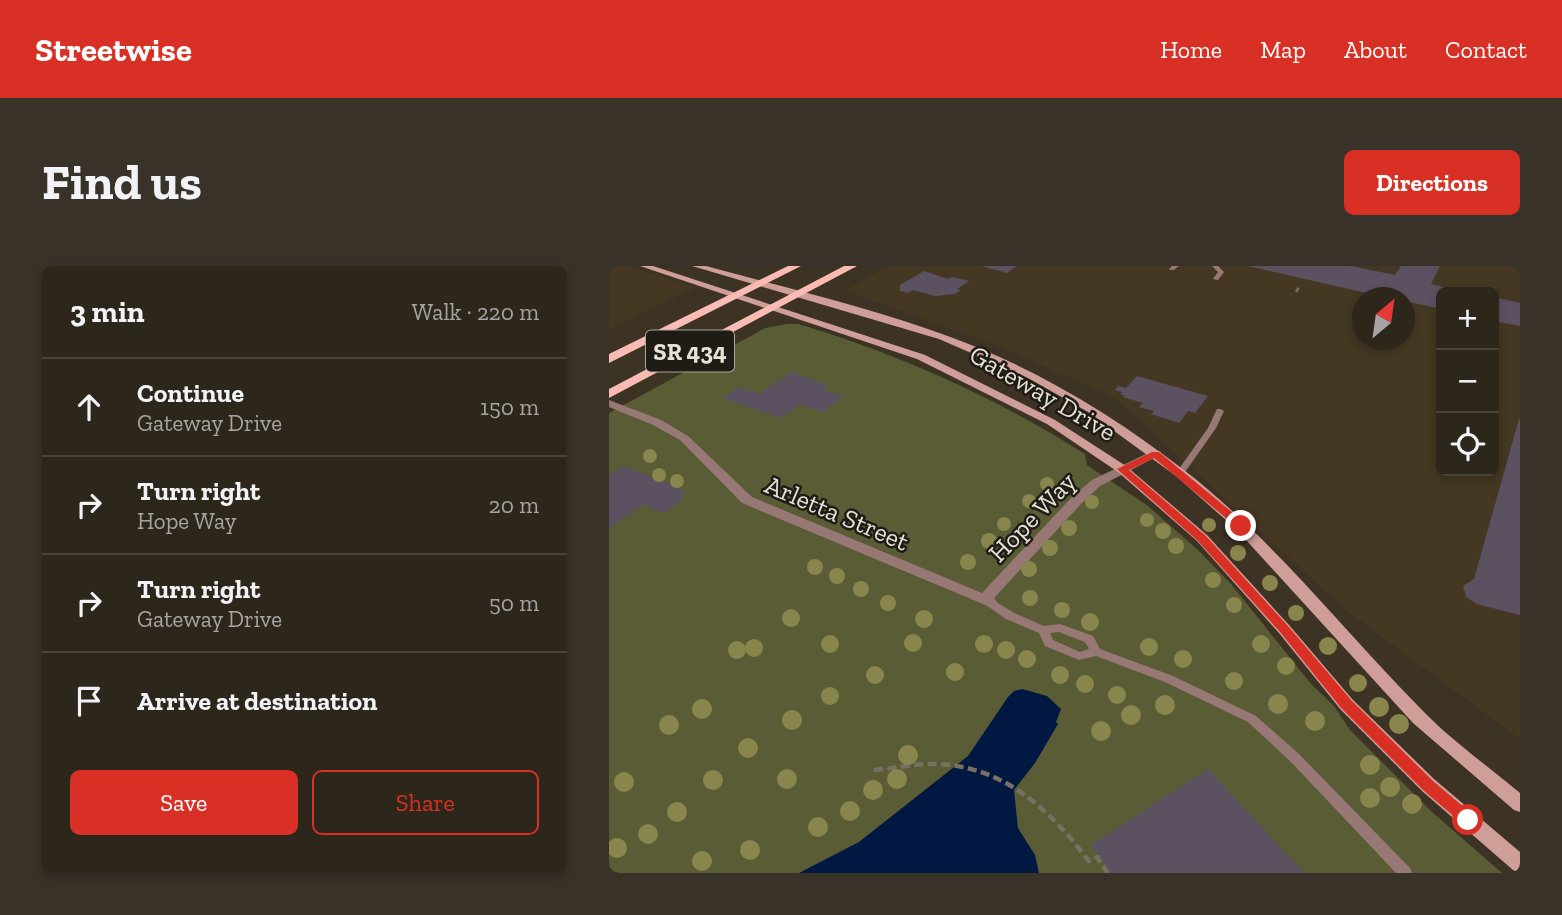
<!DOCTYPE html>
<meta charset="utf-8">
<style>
:root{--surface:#2d261b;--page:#393228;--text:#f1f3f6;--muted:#a7a5a3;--line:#48433a;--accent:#d93025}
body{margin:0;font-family:"Zilla Slab",serif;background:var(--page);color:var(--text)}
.controls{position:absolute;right:21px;top:21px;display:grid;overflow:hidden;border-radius:10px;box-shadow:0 4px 10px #0003}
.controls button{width:63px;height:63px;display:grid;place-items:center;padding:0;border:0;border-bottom:2px solid var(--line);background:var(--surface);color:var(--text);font:35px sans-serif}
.compass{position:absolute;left:743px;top:21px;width:63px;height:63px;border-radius:50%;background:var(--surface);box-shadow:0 4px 10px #0003;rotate:29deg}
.stop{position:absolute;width:21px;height:21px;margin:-16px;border:5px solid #d93025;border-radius:50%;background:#fff}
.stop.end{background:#d93025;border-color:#fff;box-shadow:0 2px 7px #0008}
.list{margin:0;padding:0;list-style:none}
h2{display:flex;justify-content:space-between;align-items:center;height:91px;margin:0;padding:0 28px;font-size:30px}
h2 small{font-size:23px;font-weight:400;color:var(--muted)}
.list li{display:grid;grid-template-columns:46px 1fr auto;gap:21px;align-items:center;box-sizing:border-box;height:98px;padding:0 28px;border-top:2px solid var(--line)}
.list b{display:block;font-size:26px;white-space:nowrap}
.list p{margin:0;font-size:23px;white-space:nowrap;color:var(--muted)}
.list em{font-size:23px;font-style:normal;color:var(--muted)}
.actions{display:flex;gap:14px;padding:21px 28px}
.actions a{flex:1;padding:16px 0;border:2px solid var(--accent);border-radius:10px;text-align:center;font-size:24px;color:var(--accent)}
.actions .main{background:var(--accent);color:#fff}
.icon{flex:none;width:38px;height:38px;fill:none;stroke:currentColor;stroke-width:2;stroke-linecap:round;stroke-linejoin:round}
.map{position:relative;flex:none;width:911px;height:607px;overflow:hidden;border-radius:10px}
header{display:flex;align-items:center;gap:42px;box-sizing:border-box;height:98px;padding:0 35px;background:var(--accent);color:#fff}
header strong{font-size:33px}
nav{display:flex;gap:38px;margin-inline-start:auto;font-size:24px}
.intro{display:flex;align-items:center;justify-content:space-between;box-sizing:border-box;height:168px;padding:0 42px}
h1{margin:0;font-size:49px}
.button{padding:18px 32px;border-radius:10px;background:var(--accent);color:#fff;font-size:24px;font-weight:700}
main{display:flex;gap:42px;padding:0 42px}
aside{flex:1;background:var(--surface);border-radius:10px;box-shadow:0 4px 10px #0003}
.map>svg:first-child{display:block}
.built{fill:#443822;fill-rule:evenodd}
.green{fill:#5a5c36}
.water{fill:#001842}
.building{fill:#5b5161}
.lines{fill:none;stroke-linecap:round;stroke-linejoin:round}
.path-far1{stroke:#787063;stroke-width:2.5;stroke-dasharray:5 2.5;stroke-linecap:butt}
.path{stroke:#787063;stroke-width:4.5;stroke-dasharray:9 4.5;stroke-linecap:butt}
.lane{fill:#977874;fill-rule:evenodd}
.street{fill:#977874;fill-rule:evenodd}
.secondary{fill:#cf9e98;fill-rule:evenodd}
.primary{fill:#fabbb3;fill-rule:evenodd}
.tree{fill:#88864c}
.route{fill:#d93025}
.labels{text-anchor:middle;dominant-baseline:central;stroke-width:5;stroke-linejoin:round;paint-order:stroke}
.shield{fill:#1f1c15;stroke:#aba69e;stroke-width:2}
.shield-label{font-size:24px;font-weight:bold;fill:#e7e1d8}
.street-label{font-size:26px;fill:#e7e1d8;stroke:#1f1c15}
</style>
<header>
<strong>Streetwise</strong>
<nav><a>Home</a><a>Map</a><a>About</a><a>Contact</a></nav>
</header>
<div class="intro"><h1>Find us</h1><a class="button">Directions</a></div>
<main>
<aside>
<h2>3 min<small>Walk · 220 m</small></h2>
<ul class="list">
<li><svg class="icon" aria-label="ahead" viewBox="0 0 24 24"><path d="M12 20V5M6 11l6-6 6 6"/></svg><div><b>Continue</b><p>Gateway Drive</p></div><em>150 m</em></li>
<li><svg class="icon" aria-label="right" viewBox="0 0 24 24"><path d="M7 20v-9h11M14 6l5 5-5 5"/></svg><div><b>Turn right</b><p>Hope Way</p></div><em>20 m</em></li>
<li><svg class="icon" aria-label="right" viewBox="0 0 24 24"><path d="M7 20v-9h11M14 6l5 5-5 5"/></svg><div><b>Turn right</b><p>Gateway Drive</p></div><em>50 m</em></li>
<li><svg class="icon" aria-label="arrive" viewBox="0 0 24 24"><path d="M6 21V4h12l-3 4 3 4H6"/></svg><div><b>Arrive at destination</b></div></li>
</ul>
<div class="actions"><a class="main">Save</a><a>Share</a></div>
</aside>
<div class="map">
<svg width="911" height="607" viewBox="0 0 911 607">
<rect width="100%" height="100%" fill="#3c3324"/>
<path class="built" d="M0 0H19L87 21 0 64Z
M280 0H911V473L739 346 505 131 382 77 236 25ZM832 26H885V205H832ZM754 32H796V74H754Z"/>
<path class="green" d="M178 58H189C291 88 387 132 476 188L478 199 539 240 589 284 622 318 702 418 725 440 741 464 823 546 893 607H0V147L138 72 156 62Z"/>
<path class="water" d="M413 423 438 430 452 443 447 456 449 458 426 497 405 524 409 562 426 589 430 607H190L250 576 359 490 399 431 405 425Z"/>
<path class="building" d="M372 0H408L398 7Z
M639 0H742L786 9 792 0H831L822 18 855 26H832V43L796 35V32H779Z
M315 5 339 13 343 11 360 15 348 23 352 24 346 28 326 30 304 24 299 27 291 25V19Z
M885 31 911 37V60L885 55Z
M183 106 219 119 213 123 235 130 214 146 191 138 171 152 114 132 130 121 149 128Z
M528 110 599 130 586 147 579 145 570 157 542 148 545 145 530 141 534 137 514 131 516 130 511 128 513 126 506 124 509 120 517 122Z
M910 153H911V349L868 338 857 331 854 320 865 313Z
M15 200 74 223V233L54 247 34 239 0 262V209Z
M599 503 695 607H502L482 579Z"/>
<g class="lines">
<path class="path-far1" d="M687 26 690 21"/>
<path class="path" d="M265 504C285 502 305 498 325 498 394 499 440 543 480 595L488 591 499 607"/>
<path class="lane" d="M563 0H570L565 4H561L560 3Z
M603 0H609L615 6 609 14 604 13 609 6Z
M608 143H611L615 145 607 162 574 209H568L567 207 599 162Z
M381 332 405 347 435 360 451 358 484 370 491 383 564 410 647 450 690 488 801 602 803 607H787L682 496 639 456 556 416 487 390 470 394 436 380 430 367 397 353 377 339 376 336 377 333ZM450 366 476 376 480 383 471 386 444 374 441 367Z"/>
<path class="street" d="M0 134 52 154 79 170 143 231 373 327 462 232 483 214 543 185H551L553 188 491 220 472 238 385 332 388 336 386 340 381 341 133 237 71 174 44 159 0 141Z"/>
<path class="secondary" d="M31 0H44L316 89 446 154 517 200 598 269 680 359 744 434 825 513 911 586V607L904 604 813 525 732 444 670 367 588 275 509 206 438 158 308 93Z
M83 0H97C177 22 259 41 336 69 423 100 503 148 575 204 664 273 735 365 814 445 843 475 879 500 911 527V546L905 544 804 457 627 263 567 210 479 146 419 112 330 73Z"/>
<path class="primary" d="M179 0H192L0 97V88Z
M235 0H248L0 132V123Z"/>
</g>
<g class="tree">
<circle cx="41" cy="190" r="7"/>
<circle cx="50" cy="209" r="7"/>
<circle cx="68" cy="215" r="7"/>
<circle cx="438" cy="218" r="7"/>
<circle cx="420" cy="235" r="7"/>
<circle cx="483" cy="236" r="7"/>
<circle cx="538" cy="254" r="7"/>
<circle cx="395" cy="258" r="7"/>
<circle cx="600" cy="259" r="7"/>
<circle cx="460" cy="262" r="8"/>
<circle cx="554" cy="265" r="8"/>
<circle cx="380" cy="275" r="8"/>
<circle cx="567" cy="280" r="8"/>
<circle cx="441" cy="282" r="8"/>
<circle cx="629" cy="287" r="8"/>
<circle cx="359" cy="296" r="8"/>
<circle cx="206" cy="301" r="8"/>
<circle cx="420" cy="303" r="8"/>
<circle cx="228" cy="310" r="8"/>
<circle cx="604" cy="314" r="8"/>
<circle cx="661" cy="317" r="8"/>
<circle cx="252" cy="323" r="8"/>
<circle cx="421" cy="332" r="8"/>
<circle cx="279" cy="337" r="8"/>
<circle cx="625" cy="339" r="8"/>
<circle cx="453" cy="344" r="8"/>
<circle cx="687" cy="347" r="8"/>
<circle cx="182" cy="352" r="9"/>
<circle cx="315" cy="353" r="9"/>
<circle cx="481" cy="356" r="9"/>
<circle cx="304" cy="377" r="9"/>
<circle cx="221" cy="378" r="9"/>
<circle cx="375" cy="378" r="9"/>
<circle cx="652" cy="378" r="9"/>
<circle cx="719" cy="380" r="9"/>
<circle cx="540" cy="381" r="9"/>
<circle cx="145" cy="382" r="9"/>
<circle cx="128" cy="384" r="9"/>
<circle cx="397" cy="384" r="9"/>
<circle cx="418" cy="393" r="9"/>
<circle cx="574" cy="393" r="9"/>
<circle cx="677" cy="400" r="9"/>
<circle cx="346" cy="406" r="9"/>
<circle cx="266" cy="409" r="9"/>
<circle cx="451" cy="409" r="9"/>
<circle cx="625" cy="415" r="9"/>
<circle cx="749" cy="417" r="9"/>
<circle cx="476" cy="418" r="9"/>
<circle cx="508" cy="429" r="9"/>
<circle cx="221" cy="430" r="9"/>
<circle cx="669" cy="438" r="10"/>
<circle cx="556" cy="439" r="10"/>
<circle cx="770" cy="441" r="10"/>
<circle cx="93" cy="443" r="10"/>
<circle cx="522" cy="449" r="10"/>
<circle cx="183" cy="454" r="10"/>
<circle cx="706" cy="455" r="10"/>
<circle cx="790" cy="458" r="10"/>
<circle cx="60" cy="459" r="10"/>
<circle cx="492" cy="465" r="10"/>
<circle cx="139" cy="482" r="10"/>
<circle cx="299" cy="489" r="10"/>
<circle cx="761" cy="499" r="10"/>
<circle cx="178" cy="513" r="10"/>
<circle cx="288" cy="513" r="10"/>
<circle cx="104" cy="514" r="10"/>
<circle cx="15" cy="516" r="10"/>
<circle cx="781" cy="521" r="10"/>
<circle cx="264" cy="524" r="10"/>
<circle cx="761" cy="532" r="10"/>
<circle cx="803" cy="538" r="10"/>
<circle cx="241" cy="545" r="10"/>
<circle cx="68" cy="546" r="10"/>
<circle cx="209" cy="561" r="10"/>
<circle cx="39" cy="568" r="10"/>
<circle cx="8" cy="582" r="10"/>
<circle cx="141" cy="584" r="10"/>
<circle cx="93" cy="595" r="10"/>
</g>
<path class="route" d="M543 186H550L636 257V262H629L545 192 520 204 597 270 679 360 743 435 824 515 864 549 867 554 864 558H854L814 524 733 443 671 366 589 275 508 203Z"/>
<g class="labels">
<rect class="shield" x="37" y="64.5" width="88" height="41" rx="5"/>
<g class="shield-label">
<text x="81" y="85">SR 434</text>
</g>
<g class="street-label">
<text transform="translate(434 127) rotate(30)">Gateway Drive</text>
<text transform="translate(228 247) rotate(23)">Arletta Street</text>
<text transform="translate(423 251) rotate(-46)">Hope Way</text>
</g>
</g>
</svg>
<div class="controls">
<button>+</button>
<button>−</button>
<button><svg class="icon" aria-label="locate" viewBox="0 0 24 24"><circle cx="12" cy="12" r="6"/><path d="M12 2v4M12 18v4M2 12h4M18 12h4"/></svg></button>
</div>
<svg class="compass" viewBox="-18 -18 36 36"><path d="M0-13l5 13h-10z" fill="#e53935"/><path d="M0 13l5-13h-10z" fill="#a7a5a3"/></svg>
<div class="stop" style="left:859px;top:554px"></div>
<div class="stop end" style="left:632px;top:260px"></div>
</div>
</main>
